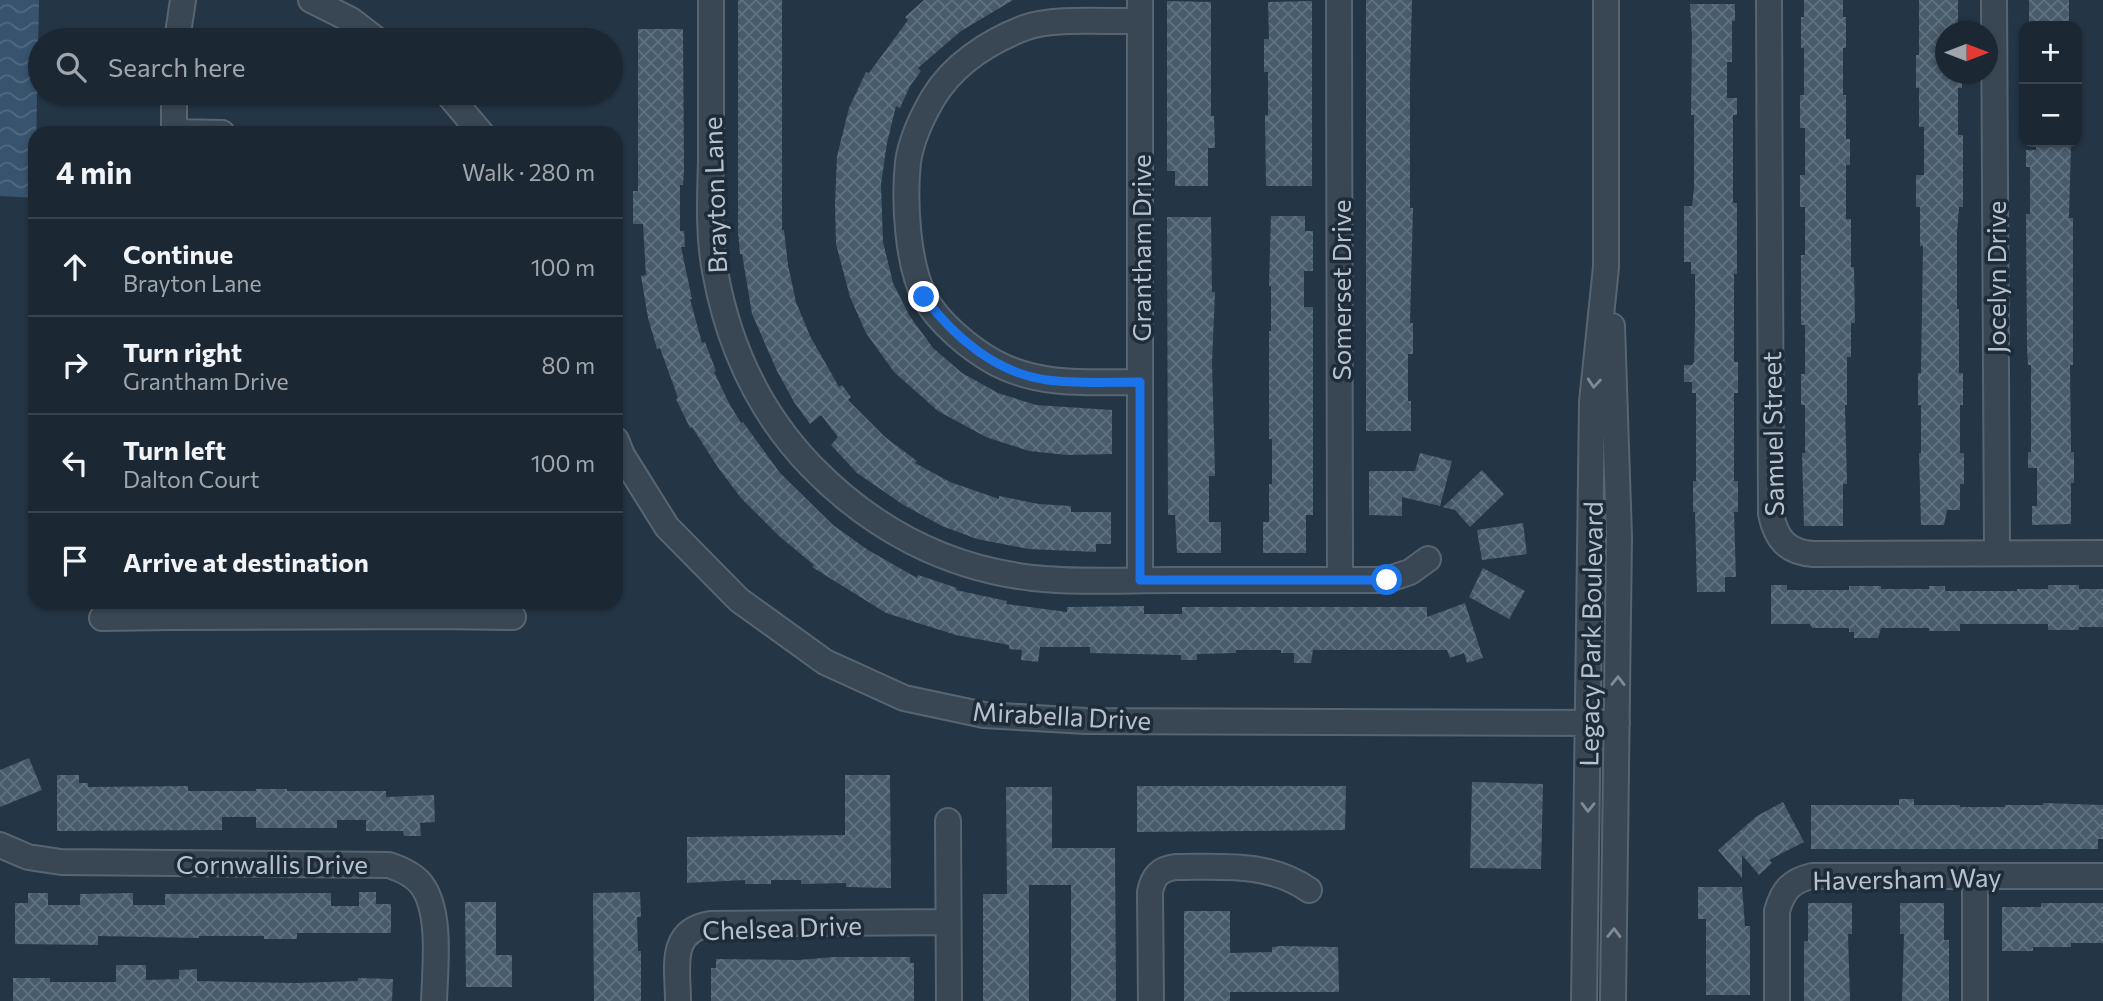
<!DOCTYPE html>
<meta charset="utf-8">
<style>
:root{--surface:#1b2834;--page:#24303c;--text:#f1f3f6;--muted:#a0a6ac;--line:#39444f}
body{margin:0;font-family:Commissioner,sans-serif;background:var(--page);color:var(--text)}
.controls{position:absolute;right:21px;top:21px;display:grid;overflow:hidden;border-radius:14px;box-shadow:0 2px 5px #0004}
.controls button{width:63px;height:63px;display:grid;place-items:center;padding:0;border:0;border-bottom:2px solid var(--line);background:var(--surface);color:var(--text);font:35px sans-serif}
.compass{position:absolute;left:1935px;top:21px;width:63px;height:63px;border-radius:50%;background:var(--surface);box-shadow:0 2px 5px #0004;rotate:90deg}
.stop{position:absolute;width:21px;height:21px;margin:-16px;border:5px solid #1a73e8;border-radius:50%;background:#fff}
.stop.end{background:#1a73e8;border-color:#fff;box-shadow:0 2px 7px #0008}
.list{margin:0;padding:0;list-style:none}
h2{display:flex;justify-content:space-between;align-items:center;height:91px;margin:0;padding:0 28px;font-size:30px}
h2 small{font-size:23px;font-weight:400;color:var(--muted)}
.list li{display:grid;grid-template-columns:46px 1fr auto;gap:21px;align-items:center;box-sizing:border-box;height:98px;padding:0 28px;border-top:2px solid var(--line)}
.list b{display:block;font-size:26px;white-space:nowrap}
.list p{margin:0;font-size:23px;white-space:nowrap;color:var(--muted)}
.list em{font-size:23px;font-style:normal;color:var(--muted)}
.icon{flex:none;width:38px;height:38px;fill:none;stroke:currentColor;stroke-width:2;stroke-linecap:round;stroke-linejoin:round}
.map{position:relative;flex:none;width:2103px;height:1001px;overflow:hidden}
.search{position:absolute;background:var(--surface);box-shadow:0 2px 5px #0004;left:28px;top:28px;width:595px;height:77px;display:flex;align-items:center;gap:18px;box-sizing:border-box;padding:0 24px;border-radius:38px;color:var(--muted);font-size:26px}
.panel{position:absolute;background:var(--surface);box-shadow:0 2px 5px #0004;left:28px;top:126px;width:595px;height:483px;border-radius:21px}
.map>svg:first-child{display:block}
.water{fill:url(#water-waves)}
.building{fill:url(#building-cross-hatch)}
.lines{fill:none;stroke-linecap:round;stroke-linejoin:round}
.minor-casing{stroke:#586571;stroke-width:28}
.minor{stroke:#394754;stroke-width:24}
.oneway{stroke:#7e8b97}
.route{stroke:#1a73e8;stroke-width:9}
.labels{text-anchor:middle;dominant-baseline:central;stroke-width:7;stroke-linejoin:round;paint-order:stroke}
.street-label{font-size:26px;fill:#b7c2ce;stroke:#1e2c3a}
</style>
<div class="map">
<svg width="2103" height="1001" viewBox="0 0 2103 1001">
<defs>
<pattern id="water-waves" width="16" height="10" patternUnits="userSpaceOnUse" patternTransform="scale(1.75)"><rect width="16" height="10" fill="#37536d"/><path d="M0 5q4-4 8 0t8 0" fill="none" stroke="#526a81"/></pattern>
<pattern id="building-cross-hatch" width="8" height="8" patternUnits="userSpaceOnUse" patternTransform="scale(1.75)"><rect width="8" height="8" fill="#485b6b"/><path d="M0 0l8 8M0 8l8-8" fill="none" stroke="#60717f"/></pattern>
</defs>
<rect width="100%" height="100%" fill="#243545"/>
<path class="water" d="M0 0H39L35 198 0 196Z"/>
<path class="building" d="M738 0H782V230H784L788 265 796 302 810 336 839 387 842 385 851 397 848 400 885 437 917 461 915 463 950 482 999 499V496L1039 504 1071 506V512H1111V544H1096V552L1029 549 977 539 942 526 902 504 857 473 831 445 838 437 821 415 810 424 794 402 777 371 752 314 742 254H740L738 232Z
M924 0H1013L961 31 918 68 921 71 910 86 900 108 896 106 887 143 881 184 883 242 893 283 909 315 933 348 962 373 998 393 1036 405 1112 410V454L1067 455 1029 451 986 437 938 411 894 372 866 333 850 297 836 244 835 205 837 156 849 108 866 72 869 73 908 20 905 17Z
M1366 0H1412L1410 78V208H1413L1410 323H1413V354H1408V401H1411V431H1366Z
M1804 0H1843V17H1846V48H1843V95H1846V139H1850V165H1846V219H1851V267H1854L1855 323H1851V357H1847V405H1845L1847 484H1843V526H1804L1802 453H1805V405H1801V374H1805V325H1801V255H1805V207H1800V175H1805V128H1800V95H1804V48H1801V17H1804Z
M1919 0H1958V32H1945V74H1962V88H1958V135H1963V207H1959L1957 233V309H1959V373H1963V405H1960V453H1964V484H1960V510H1947L1944 525H1921L1919 453H1921V405H1918V373H1921L1923 246H1920V207H1916V175H1924V127H1919V88H1916V55H1919Z
M2029 0H2069V26H2029Z
M1167 1 1211 2V116H1214L1215 148H1208V186H1175V171H1167Z
M1312 1V186H1266L1265 115H1268V72H1264V39H1269L1268 2Z
M1690 4H1735V21H1732V62H1727V98H1737V115H1733V203H1737V274H1734V362H1738V393H1734V481H1738V512H1734L1736 577H1725V592H1697L1695 512H1693V481H1696V393H1692V382H1684V365H1692L1694 362 1695 322V274H1691V262H1684V206H1692L1694 188V115H1691L1692 36Z
M638 29H683L684 171 683 185H680V231H684L685 247H681L692 299H690L702 343 705 342 716 371 714 372 730 405 741 423 743 422 780 473 833 525 868 550 917 578 918 575 957 588 956 590 1007 601 1006 604 1067 612V607L1144 606V614H1182V607H1427V617L1465 603 1483 658 1467 663 1464 653 1450 658 1447 650H1313L1311 663H1294V653H1281V650H1236V653L1197 654V660H1181V655L1090 653V647H1040L1038 662 1021 660 1022 650 1009 649V645L956 635 886 613 812 567 814 565 779 536 741 498 719 469 692 427 690 428 676 399 678 398 660 348 657 349 648 318 641 276 646 275 643 224H633V191H638Z
M2036 142H2071L2069 218H2073V365H2070L2071 452H2074V483H2071V524L2032 525V506H2037V468H2028V452H2031V365H2028L2027 348 2026 214H2030V167H2026V150H2036Z
M1271 216H1305V231H1313V271H1304V307H1313V515H1306V553H1263V522H1269V484H1272V439H1269V331H1271V286H1269Z
M1167 217H1211L1212 292H1215L1212 362 1215 476H1209V522H1221V553H1177L1175 515H1168Z
M1420 453 1452 461 1440 506 1402 497V516L1369 515V471H1415Z
M1482 470 1504 494 1470 527 1455 510 1443 507Z
M1523 523 1527 554 1482 560 1477 530Z
M1483 568 1525 591 1509 619 1469 597Z
M1771 585H1787V590H1849V586H1881V589H1929V586H1945V591H2017V589H2048V585H2079V589H2103V627H2079V630H2048V624H1960V631H1929V628H1881L1878 638H1854V632H1849V628H1812L1810 624H1771Z
M29 758 42 790 0 807V770Z
M57 775H79V783H88V787L188 786V791H256V789H287V791H386V797L434 795 435 822 420 823 421 836H404L403 831H366V820H337V828H256V817H222V830L57 831Z
M845 775H890L891 888 846 887V883L801 884V880H771V884H745V880L687 883V837L845 835Z
M1472 782 1543 784 1541 869 1470 868Z
M1137 786H1346L1345 830 1137 832Z
M1006 787H1052V848H1115L1116 1001H1071V885H1029V1001H983V894H1007Z
M1899 799H1914V805H1960V807H2005V805H2043V803L2103 805V839H2098V849H1811V805H1899Z
M1783 802 1804 842 1769 860 1772 863 1759 875 1742 855V878L1718 850 1757 816Z
M1698 887H1742L1745 926H1750V995H1706V919H1698Z
M359 892H376V904H391V933H297V939H264V936H199V938L98 936V945L15 944V903H28V893H48V905H80V894L133 893V905H165V894L331 893V906H359Z
M640 892 641 917H637L638 951H641V1001H594L593 893Z
M465 902H496V955H512V987H466Z
M1808 903H1852V934H1848L1850 1001H1804V941H1808Z
M1900 903H1944V940H1949V1001H1902L1904 934H1900Z
M2041 903H2103V943H2071V947H2033V951H2002V907H2041Z
M1184 911H1230V953L1272 952V947L1281 946 1338 947 1339 992H1230V1001H1184Z
M834 957H910V963H914V1001H711V968H716V959L798 960Z
M116 965H146V980L179 979V970L197 969V981L296 983 358 981V978L393 979 392 1001H13V978H50V982H116Z"/>
<g class="lines">
<g class="minor-casing">
<path id="minor" d="M311 0 351 20 377 40
M711 0C711 53 711 107 711 160 710 197 708 234 715 271 728 344 759 412 811 466 871 528 946 568 1033 578 1078 583 1125 580 1171 580 1243 580 1315 580 1386 580L1410 572 1428 559
M1140 0V580
M1339 0 1340 580
M1769 0 1771 514C1776 539 1787 552 1813 554L2103 553
M1994 0 1997 553
M1140 21C1108 22 1052 17 1024 28 988 42 953 65 933 98 922 117 911 141 908 162 904 200 907 264 925 298 939 323 969 348 994 362 1039 387 1091 382 1140 382
M177 40 183 0
M447 93 481 133
M174 132 222 133
M174 133V93
M1612 326 1619 537 1613 1001
M616 440 622 455 667 527 739 600 825 662 904 698 984 715 1086 721 1617 723
M172 602V617L438 616V602
M438 616 513 617
M102 618 172 617
M948 821 949 1001
M0 845 28 857 61 862 389 865C401 869 413 874 421 884 442 911 435 968 434 1001
M1975 877V1001
M678 1001C678 968 668 931 710 924L948 922
M1151 1001 1150 892C1153 876 1160 869 1176 867 1223 867 1269 862 1309 890
M1584 1001 1592 402 1606 267V0
M1777 1001V911C1783 890 1791 881 1812 876H2103"/>
</g>
<use href="#minor" class="minor"/>
</g>
<defs><path id="oneway-chevron" d="M-2-3.5L2.5 0L-2 3.5" fill="none" stroke-width="1.6" stroke-linecap="round" stroke-linejoin="round" transform="scale(1.75)"/></defs>
<g class="oneway">
<use href="#oneway-chevron" transform="translate(1594 383) rotate(95)"/>
<use href="#oneway-chevron" transform="translate(1618 681) rotate(-89)"/>
<use href="#oneway-chevron" transform="translate(1588 807) rotate(91)"/>
<use href="#oneway-chevron" transform="translate(1614 933) rotate(-89)"/>
</g>
<g class="lines">
<path class="route" d="M924 297C954 337 996 373 1047 380 1078 384 1109 382 1140 382V580H1387"/>
</g>
<g class="labels">
<g class="street-label">
<text transform="translate(714 195) rotate(-92)">Brayton Lane</text>
<text transform="translate(1140 248) rotate(-90)">Grantham Drive</text>
<text transform="translate(1995 277) rotate(-90)">Jocelyn Drive</text>
<text transform="translate(1340 290) rotate(-90)">Somerset Drive</text>
<text transform="translate(1772 434) rotate(-91)">Samuel Street</text>
<text transform="translate(1590 634) rotate(-89)">Legacy Park Boulevard</text>
<text transform="translate(1062 715) rotate(3)">Mirabella Drive</text>
<text x="272" y="863">Cornwallis Drive</text>
<text transform="translate(1907 878) rotate(-1)">Haversham Way</text>
<text transform="translate(782 927) rotate(-2)">Chelsea Drive</text>
</g>
</g>
</svg>
<div class="controls">
<button>+</button>
<button>−</button>
</div>
<svg class="compass" viewBox="-18 -18 36 36"><path d="M0-13l5 13h-10z" fill="#e53935"/><path d="M0 13l5-13h-10z" fill="#a0a6ac"/></svg>
<div class="stop" style="left:1387px;top:580px"></div>
<div class="stop end" style="left:924px;top:297px"></div>
<div class="search"><svg class="icon" aria-label="search" viewBox="0 0 24 24"><circle cx="10" cy="10" r="6"/><path d="M15 15l6 6"/></svg>Search here</div>
<section class="panel">
<h2>4 min<small>Walk · 280 m</small></h2>
<ul class="list">
<li><svg class="icon" aria-label="ahead" viewBox="0 0 24 24"><path d="M12 20V5M6 11l6-6 6 6"/></svg><div><b>Continue</b><p>Brayton Lane</p></div><em>100 m</em></li>
<li><svg class="icon" aria-label="right" viewBox="0 0 24 24"><path d="M7 20v-9h11M14 6l5 5-5 5"/></svg><div><b>Turn right</b><p>Grantham Drive</p></div><em>80 m</em></li>
<li><svg class="icon" aria-label="left" viewBox="0 0 24 24"><path d="M17 20v-9H6M10 6l-5 5 5 5"/></svg><div><b>Turn left</b><p>Dalton Court</p></div><em>100 m</em></li>
<li><svg class="icon" aria-label="arrive" viewBox="0 0 24 24"><path d="M6 21V4h12l-3 4 3 4H6"/></svg><div><b>Arrive at destination</b></div></li>
</ul>
</section>
</div>
